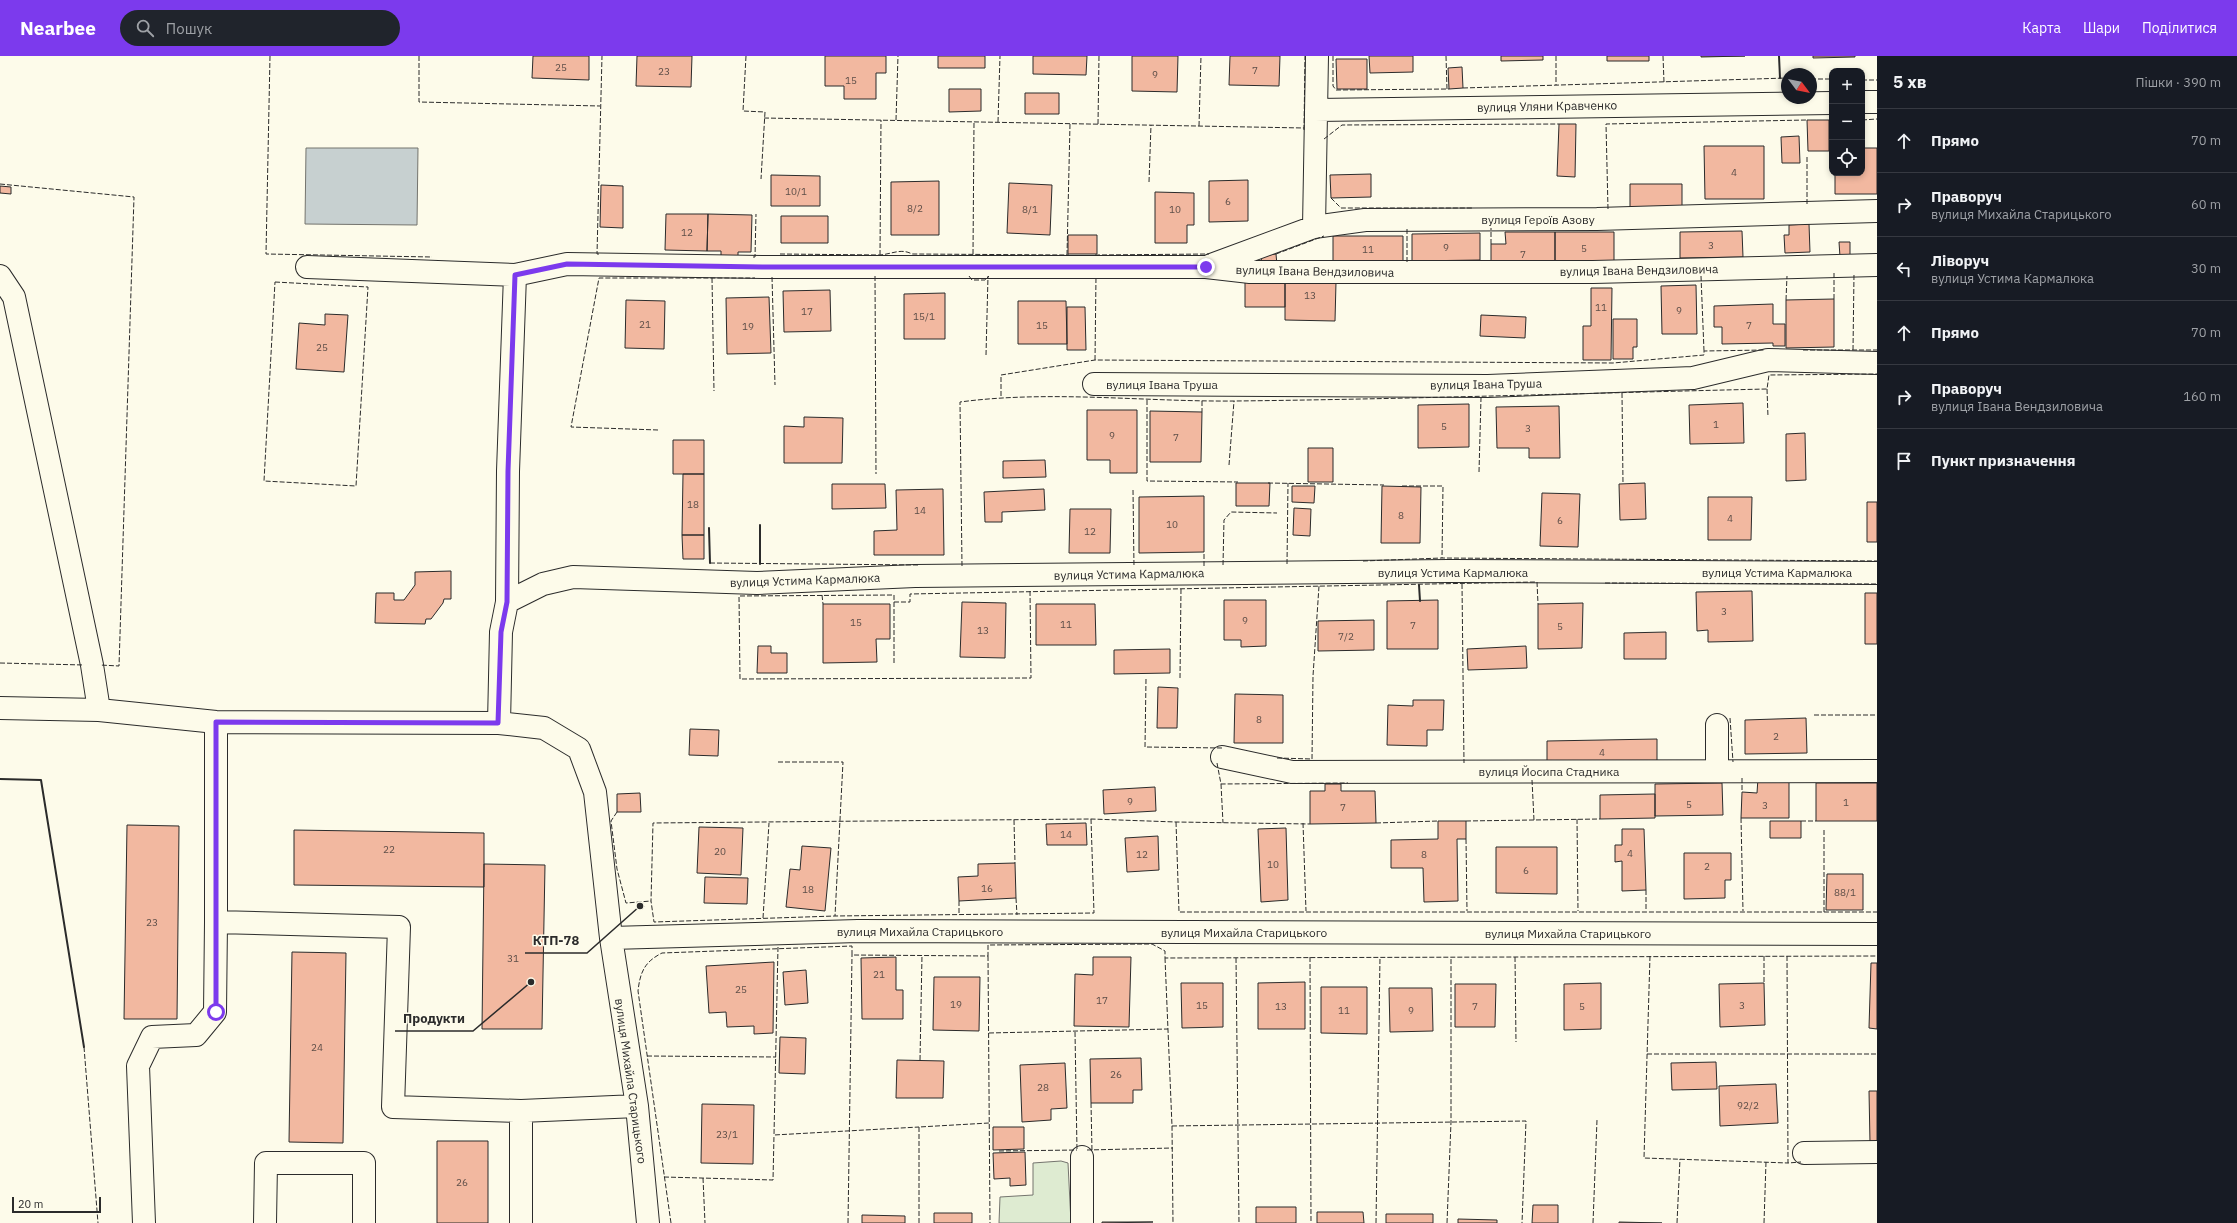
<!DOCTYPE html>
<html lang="uk">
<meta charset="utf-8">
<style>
:root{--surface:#171b24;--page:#20242c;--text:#f1f3f6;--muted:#9ea1a6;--line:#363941;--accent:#7c3aed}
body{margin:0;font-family:"IBM Plex Sans",sans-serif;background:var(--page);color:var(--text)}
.controls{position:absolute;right:12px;top:12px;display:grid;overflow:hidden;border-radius:8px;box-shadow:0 2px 6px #0003}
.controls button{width:36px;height:36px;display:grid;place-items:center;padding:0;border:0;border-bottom:1px solid var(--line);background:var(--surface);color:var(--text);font:20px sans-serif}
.compass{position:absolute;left:1781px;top:12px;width:36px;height:36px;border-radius:50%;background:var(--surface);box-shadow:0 2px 6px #0003;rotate:122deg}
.scale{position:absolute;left:12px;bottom:10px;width:89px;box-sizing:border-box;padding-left:4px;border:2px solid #2b2b2b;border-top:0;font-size:11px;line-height:14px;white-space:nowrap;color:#2b2b2b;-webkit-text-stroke:3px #fdfbea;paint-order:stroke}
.stop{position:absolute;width:12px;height:12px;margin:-9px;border:3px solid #7c3aed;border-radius:50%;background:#fff}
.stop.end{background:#7c3aed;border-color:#fff;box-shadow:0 1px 4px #0008}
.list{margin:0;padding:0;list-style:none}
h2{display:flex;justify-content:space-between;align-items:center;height:52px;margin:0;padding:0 16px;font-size:17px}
h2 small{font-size:13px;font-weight:400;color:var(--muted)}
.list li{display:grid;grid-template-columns:26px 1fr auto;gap:12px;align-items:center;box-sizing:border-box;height:64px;padding:0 16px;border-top:1px solid var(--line)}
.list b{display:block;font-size:15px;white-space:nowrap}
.list p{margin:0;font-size:13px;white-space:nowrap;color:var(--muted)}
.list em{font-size:13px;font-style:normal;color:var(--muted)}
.icon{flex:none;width:22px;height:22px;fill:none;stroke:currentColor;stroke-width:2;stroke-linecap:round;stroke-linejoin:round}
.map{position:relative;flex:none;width:1877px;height:1167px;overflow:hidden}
header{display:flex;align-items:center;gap:24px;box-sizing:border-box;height:56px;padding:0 20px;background:var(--accent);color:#fff}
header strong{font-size:19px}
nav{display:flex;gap:22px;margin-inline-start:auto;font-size:14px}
.search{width:280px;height:36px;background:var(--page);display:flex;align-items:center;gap:10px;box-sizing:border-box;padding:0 14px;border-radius:22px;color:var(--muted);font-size:15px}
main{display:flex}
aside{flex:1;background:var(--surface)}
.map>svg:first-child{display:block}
.green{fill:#deebd1;stroke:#74746e}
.water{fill:#c7d0d0;stroke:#74746e}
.building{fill:#f2b8a0;stroke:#2b2b2b}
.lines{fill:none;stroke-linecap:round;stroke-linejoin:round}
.minor-casing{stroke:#2b2b2b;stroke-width:24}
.minor{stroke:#fdfbea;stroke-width:22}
.fence{stroke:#2b2b2b;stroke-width:1;stroke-dasharray:5 2;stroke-linecap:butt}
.wall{stroke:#2b2b2b;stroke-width:2}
.route{stroke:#7c3aed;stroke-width:5}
.labels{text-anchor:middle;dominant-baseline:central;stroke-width:3;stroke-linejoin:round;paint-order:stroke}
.number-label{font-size:10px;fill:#5d4e48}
.street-label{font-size:12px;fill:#2b2b2b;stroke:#fdfbea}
.leader{fill:none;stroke:#2b2b2b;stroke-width:1.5}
.callout-dot{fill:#2b2b2b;stroke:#fdfbea;stroke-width:1.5}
.callout-label{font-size:13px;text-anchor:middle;font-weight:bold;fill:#2b2b2b;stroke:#fdfbea;stroke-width:3;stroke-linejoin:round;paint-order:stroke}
</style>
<header>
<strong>Nearbee</strong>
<div class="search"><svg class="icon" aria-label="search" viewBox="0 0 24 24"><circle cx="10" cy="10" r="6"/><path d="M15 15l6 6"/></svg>Пошук</div>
<nav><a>Карта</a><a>Шари</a><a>Поділитися</a></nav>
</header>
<main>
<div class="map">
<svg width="1877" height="1167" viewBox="0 0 1877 1167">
<rect width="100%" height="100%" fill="#fdfbea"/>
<path class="green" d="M1061 1105 1068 1107 1071 1167H999L1000 1141 1033 1139V1107Z"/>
<path class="water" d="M306 92H418L417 169 305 168Z"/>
<path class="building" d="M533 0H589V24L532 22Z
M637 0H692L691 31 636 30Z
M825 0H886V17H876V43H844V30H825Z
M938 0H985V12H938Z
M1033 0H1087L1086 19 1033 18Z
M1132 0H1178L1177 36 1132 35Z
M1230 0H1280L1279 30 1229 29Z
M1369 0H1413V16L1370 17Z
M1501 0H1543V4L1501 5Z
M1607 0H1649V5H1607Z
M1701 0H1745L1701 1Z
M1813 0H1855V1L1813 2Z
M1336 3H1367V33H1337Z
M1462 11 1463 32 1449 33 1448 12Z
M949 33H981V55L949 56Z
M1025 37H1059V58H1025Z
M1807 64H1829V95H1808Z
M1559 68H1576L1575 121 1557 120Z
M1799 80 1800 107H1782L1781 81Z
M1704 90H1764V143H1705Z
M1862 92H1877V138H1835V117H1862Z
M1371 118V141L1331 142 1330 119Z
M771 119 820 120V150H771Z
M1248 124V165L1209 166V125Z
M939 125V179H891V126Z
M1009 127 1052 129 1050 179 1007 177Z
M1630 128H1682V152H1630Z
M601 129 623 130V172L600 171Z
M0 130 11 131V138L0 137Z
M1155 136 1194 137V169H1187V187H1155Z
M666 158H708L707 195 665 194Z
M708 158 752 159 751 196H738V201L721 200V195H707Z
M781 160H828V187H781Z
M1809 168 1810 196 1785 197 1784 179H1789V169Z
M1742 175 1743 201 1680 202V176Z
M1505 176H1555V208H1491V188H1506Z
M1555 176H1614V209L1555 208Z
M1480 177V204L1412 205V178Z
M1068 179H1097V198H1068Z
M1333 180H1403V207H1333Z
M1839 186H1850V200L1840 201Z
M1276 198 1277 209 1262 210 1261 200Z
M1245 225H1285V251H1245Z
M1285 225 1336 226 1335 265 1285 264Z
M1696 229 1697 278H1662L1661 230Z
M1591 232H1612L1611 304H1583V270H1591Z
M830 234 831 275 784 276 783 235Z
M945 237V283H904V238Z
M769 241 771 297 727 298 726 242Z
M1834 243V291L1786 292V244Z
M626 244 665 245 664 293 625 292Z
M1018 245H1066L1067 288H1018Z
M1773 248V268H1785V290H1773V287L1722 288V271H1714V250Z
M1067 251H1085L1086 294H1067Z
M325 258 348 259 344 316 296 313 299 267 325 269Z
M1481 259 1526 261 1525 282 1480 280Z
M1613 263H1637V291H1633V303H1613Z
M1743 347 1744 387 1690 388 1689 349Z
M1469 348V391L1418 392V349Z
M1559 350 1560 402H1529V392H1497L1496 351Z
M1087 354H1137V417H1110V404H1087Z
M1150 355 1202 356 1201 406H1150Z
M804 361 843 362 842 407H784V370L804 371Z
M1805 377 1806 424 1786 425V378Z
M673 384H704V418H673Z
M1308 392H1333V426H1308Z
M1045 404 1046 421 1003 422V405Z
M683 418H704V479H682Z
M1236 427H1270L1269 450H1236Z
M1645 427 1646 463 1620 464 1619 428Z
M832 428H885L886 452 832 453Z
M1292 430H1315L1314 447 1292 446Z
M1382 430 1421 431 1420 487H1381Z
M943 433 944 499H874V475L897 474 896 434Z
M1044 433 1045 454 1002 456V466H985L984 436Z
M1542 437 1580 438 1578 491 1540 490Z
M1204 440V496L1139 497V441Z
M1708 441H1752L1751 484H1708Z
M1867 446H1877V486H1867Z
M1294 452 1311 453 1310 480 1293 479Z
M1070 453H1111L1110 497H1069Z
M682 479H704V503H683Z
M451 515V543H444L443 547 431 563H426L425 568 375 567 376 537H394V544H404L415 529V516Z
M1752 535 1753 585 1708 586V574L1697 575 1696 536Z
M1865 537H1877V588H1865Z
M1224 544H1266V590L1241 591V584H1224Z
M1438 544V593H1387V545Z
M962 546 1006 547 1005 602 960 601Z
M1583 547 1582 592 1538 593V548Z
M823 548H890V583H876L877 606 823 607Z
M1036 548H1095L1096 589H1036Z
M1374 564V594L1318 595V565Z
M1666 576V603H1624V577Z
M758 590H771V597H787V617H757Z
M1526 590 1527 612 1468 614 1467 593Z
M1170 593V617L1114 618V594Z
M1158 631 1178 632 1177 672H1157Z
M1235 638 1283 639V687H1234Z
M1413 644H1444L1443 674H1427V690L1387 689 1388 649 1413 650Z
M1806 662 1807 697 1745 698V664Z
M690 673 719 674 718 700 689 699Z
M1657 683V707L1547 708V685Z
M1758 722H1789V762H1741L1742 736 1757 737Z
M1722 727 1723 759 1655 760V728Z
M1816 727H1877V765H1816Z
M1325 728H1341V735H1375L1376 767 1310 768V735H1325Z
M1155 731 1156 755 1104 758 1103 734Z
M640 737 641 756H617V738Z
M1655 738V762L1600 763V739Z
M1438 765H1466V783H1457L1458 845 1424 846 1423 812H1391V784L1438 783Z
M1770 765H1801V782H1770Z
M1086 767 1087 789H1047L1046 768Z
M127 769 179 770 177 963H124Z
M699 771 743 772 741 819 697 817Z
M1286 772 1288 844 1261 846 1258 773Z
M1622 773H1644L1646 834 1622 835V805L1615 806V789H1622Z
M294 774 484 777V831L294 829Z
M1158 780 1159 814 1127 816 1125 782Z
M802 790 831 792 825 855 786 851 790 813 800 814Z
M1496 791H1557V838L1496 837Z
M1684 797H1731V824H1725V842L1684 843Z
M1015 807 1016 842 959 845 958 821 978 820V808Z
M484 808 545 809 542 973H482Z
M1827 818H1863V854H1826Z
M705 821 748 822 747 848 704 847Z
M643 848 644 851 638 852 637 849Z
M292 896 346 897 343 1087 289 1086Z
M896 901V934H903V963H862L861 902Z
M1093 901H1131L1129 971 1074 970 1075 918 1093 919Z
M774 906 773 977 754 978V970L727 971 726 956 709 957 706 910Z
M1871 907H1877V973L1869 972Z
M806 914 808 947 785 949 783 916Z
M934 921H980L979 975 933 974Z
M1305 926V973H1258V927Z
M1181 927H1223V971L1182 972Z
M1601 927V973L1564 974V928Z
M1764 927 1765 969 1720 971 1719 928Z
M1455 928H1496L1495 971H1455Z
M1321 931H1367V978L1321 977Z
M1389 932H1432L1433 975 1390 976Z
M780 981 806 982 805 1018 779 1017Z
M1141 1002 1142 1034H1133V1047H1091L1090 1003Z
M897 1004 944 1005 943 1042H896Z
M1716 1006 1717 1033 1672 1034 1671 1007Z
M1065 1007 1067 1052 1051 1053V1064L1022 1066 1020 1009Z
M1776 1028 1778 1067 1720 1070 1719 1030Z
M1869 1035H1877V1087H1870Z
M702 1048 754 1049 753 1108 701 1107Z
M993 1071H1024V1093L993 1094Z
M437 1085H488V1167H437Z
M1025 1096 1026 1129 1010 1130V1122L994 1123 993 1097Z
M1533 1149H1558V1167H1532Z
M1256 1151H1296V1167H1256Z
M1317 1156H1363L1364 1167H1317Z
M934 1157H972V1167H934Z
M1386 1158H1433V1167H1386Z
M862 1159 905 1160V1167H862Z
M1458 1163 1497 1164V1167H1458Z
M1102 1166H1153L1102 1167Z
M1619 1166 1662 1167H1619Z"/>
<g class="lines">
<g class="minor-casing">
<path id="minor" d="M1862 46H1877
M1316 54 1832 47
M1314 171 1317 0
M1211 209 1314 171 1365 164 1597 163 1877 155
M307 211 515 219 567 208 762 211H1206L1250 216H1593L1877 209
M0 220 14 241 92 609 99 654
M1094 328 1488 330 1693 322 1768 304 1877 307
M507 546 508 415 515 219
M0 652 99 654 216 666 499 667 544 672 579 693 595 736 611 882 637 1050 648 1167
M216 666V866L399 871 393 1051 521 1055V1167
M499 667 501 576 507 546 543 528 573 521 757 527 915 520 1449 515 1877 517
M1222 701 1292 716 1877 715
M1717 715V669
M611 882 858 875 1877 878
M521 1055 637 1050
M1804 1097 1877 1096
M1082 1101V1167
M144 1167 138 1010 152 981 196 979 215 956 216 866
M265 1167 266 1107H364V1167"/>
</g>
<use href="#minor" class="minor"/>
<path class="fence" d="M270 0 266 198 432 201
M419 0V46L600 50
M746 0 743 55 765 56 761 123
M1333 0V30L1336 34 1449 33
M1446 0 1447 33
M1556 0V29
M1663 0 1664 26
M1811 23H1832
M1862 24H1877
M1463 32 1787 22
M764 62 1304 72
M896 64 898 0
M1862 64 1877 63
M998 66 1000 0
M1098 68 1099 0
M1199 70 1201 0
M1304 74 1305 0
M1324 83 1342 69 1559 68
M1807 101V149
M1149 126 1151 69
M0 128 134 141 119 610 100 609
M1331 142 1341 152H1472
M1608 153 1606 68 1807 64
M1407 173V207
M1491 188V172
M599 198H597L602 0
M780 198 880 199C892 198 901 192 912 198L1069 199
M973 198 974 66
M1276 198 1324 180
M880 199 881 64
M1067 199 1070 68
M1095 199 1209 198
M753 201H755L756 158
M875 220 876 418
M969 220 972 224H985L989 220
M1701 220 1704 295
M772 221 775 329
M712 222 714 335
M275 226 368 231 356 430 264 425Z
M1834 243V217
M1786 244 1787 220
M1803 294H1877
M1853 294 1854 218
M986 299 988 220
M1095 304 1096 220
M1767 333 1768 361
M1622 337 1623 428
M1001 340V319L1095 304 1613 307 1704 299V295L1765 294
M1147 344V425L1238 426
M1202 345V356
M658 374 571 371 599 222H755
M1229 409 1234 345
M1479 416 1481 342
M1268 427 1384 429
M1402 430H1443L1442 502
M1133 434 1134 511
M1363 505 1442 502 1877 505
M710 507 919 509
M1287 508 1288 427
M1223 509 1224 464 1231 456 1277 457
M962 510 960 346C1050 334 1145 346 1236 345 1413 343 1590 337 1767 333L1769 319 1877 318
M1204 510V496
M1537 526 1538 548
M1605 527 1877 528
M1462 528 1464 707
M1030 535 1031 622 740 623 739 540 894 539V546H910V538L1535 526
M822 539 823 548
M894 546V608
M0 607 84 609
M1180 622 1181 533
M1146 623 1145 691 1222 692
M1814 659H1877
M1730 662 1733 706
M1277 702 1312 703 1313 620 1319 530
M778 706H843L835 860
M1217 707 1221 728 1348 727
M1742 722V736
M1532 724 1534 764
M1221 728 1223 767
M617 756 611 765 617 813 626 847 651 845
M1741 762 1743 855
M1091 763 1094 857 835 860 654 866 651 845 653 767 1091 763 1176 766 1310 768
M1577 763 1578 855
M1014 764 1015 807
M1466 765 1600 763
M1801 765H1816
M1176 766 1179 856H1877
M1303 767 1306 855
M1376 767 1438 765
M1466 783 1467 855
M1646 834V855
M1016 842 1017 859
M959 845V859
M1824 856V773
M763 862 769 767
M778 891 774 1079 919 1071
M988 900 990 1167
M1650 900 1644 1102 1788 1107
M1764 900V927
M1787 900 1788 1107 1801 1106
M1310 901 1311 1167
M1515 901 1516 986
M1165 902 1172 1070 1173 1167
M1236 902 1239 1167
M1075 976 1077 1094
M989 977 1168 973
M84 991 98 1167
M1647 998H1877
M647 1000 776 1001
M920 1004 922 899
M1091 1047 1092 1095
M1172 1070 1526 1065 1522 1167
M1087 1094 1173 1092
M999 1095 1077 1094
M664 1121 773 1124 774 1079
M703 1122 705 1167
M671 1167 638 935C640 917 644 906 662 897L852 890V899L988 900V889L1152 888 1165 895V902L1877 900
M848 1167 852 899
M919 1167V1071L989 1067
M1376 1167 1380 901
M1447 1167 1451 1066V901
M1593 1167 1597 1064
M1677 1167 1680 1103
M1764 1167 1766 1106"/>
<path class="wall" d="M1779 0 1780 22
M709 472 710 507
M760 508V469
M1419 529 1420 545
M0 723 41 724 84 991"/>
</g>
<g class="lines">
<path class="route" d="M216 956V666L498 667 501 576 507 546 508 415 515 219 567 208 762 211H1206"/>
</g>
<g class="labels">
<g class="number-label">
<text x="561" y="11">25</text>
<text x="1255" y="14">7</text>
<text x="664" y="15">23</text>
<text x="1155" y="18">9</text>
<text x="851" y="24">15</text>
<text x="1734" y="116">4</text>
<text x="796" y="135">10/1</text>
<text x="1228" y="145">6</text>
<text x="915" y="152">8/2</text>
<text x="1030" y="153">8/1</text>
<text x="1175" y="153">10</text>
<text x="687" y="176">12</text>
<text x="1711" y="189">3</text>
<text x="1446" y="191">9</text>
<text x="1584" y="192">5</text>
<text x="1368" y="193">11</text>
<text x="1523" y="198">7</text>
<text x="1310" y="239">13</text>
<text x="1601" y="251">11</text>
<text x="1679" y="254">9</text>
<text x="807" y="255">17</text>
<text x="924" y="260">15/1</text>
<text x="645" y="268">21</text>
<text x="1042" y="269">15</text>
<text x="1749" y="269">7</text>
<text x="748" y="270">19</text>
<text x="322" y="291">25</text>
<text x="1716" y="368">1</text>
<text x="1444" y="370">5</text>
<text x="1528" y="372">3</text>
<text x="1112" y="379">9</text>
<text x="1176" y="381">7</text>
<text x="693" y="448">18</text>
<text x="920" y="454">14</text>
<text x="1401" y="459">8</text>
<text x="1730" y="462">4</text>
<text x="1560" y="464">6</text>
<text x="1172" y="468">10</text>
<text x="1090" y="475">12</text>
<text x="1724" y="555">3</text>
<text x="1245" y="564">9</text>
<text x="856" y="566">15</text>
<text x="1066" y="568">11</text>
<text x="1413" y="569">7</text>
<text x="1560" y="570">5</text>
<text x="983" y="574">13</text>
<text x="1346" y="580">7/2</text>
<text x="1259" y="663">8</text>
<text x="1776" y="680">2</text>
<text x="1602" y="696">4</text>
<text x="1130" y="745">9</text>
<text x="1846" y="746">1</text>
<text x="1689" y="748">5</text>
<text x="1765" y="749">3</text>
<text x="1343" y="751">7</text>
<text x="1066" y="778">14</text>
<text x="389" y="793">22</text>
<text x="720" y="795">20</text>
<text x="1630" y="797">4</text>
<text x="1142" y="798">12</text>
<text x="1424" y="798">8</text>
<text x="1273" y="808">10</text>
<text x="1707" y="810">2</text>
<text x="1526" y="814">6</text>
<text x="987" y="832">16</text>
<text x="808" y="833">18</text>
<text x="1845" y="836">88/1</text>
<text x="152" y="866">23</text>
<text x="513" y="902">31</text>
<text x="879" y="918">21</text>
<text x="741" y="933">25</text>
<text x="1102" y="944">17</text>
<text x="956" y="948">19</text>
<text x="1202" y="949">15</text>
<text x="1742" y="949">3</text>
<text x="1281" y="950">13</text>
<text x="1475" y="950">7</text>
<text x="1582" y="950">5</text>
<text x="1344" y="954">11</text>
<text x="1411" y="954">9</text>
<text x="317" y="991">24</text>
<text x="1116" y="1018">26</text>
<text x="1043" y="1031">28</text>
<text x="1748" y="1049">92/2</text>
<text x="727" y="1078">23/1</text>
<text x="462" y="1126">26</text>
</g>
<g class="street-label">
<text transform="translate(1547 50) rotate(-1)">вулиця Уляни Кравченко</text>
<text x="1538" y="163">вулиця Героїв Азову</text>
<text transform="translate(1639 214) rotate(-1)">вулиця Івана Вендзиловича</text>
<text transform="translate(1315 215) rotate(1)">вулиця Івана Вендзиловича</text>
<text x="1162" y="328">вулиця Івана Труша</text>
<text transform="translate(1486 328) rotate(-1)">вулиця Івана Труша</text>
<text x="1453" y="516">вулиця Устима Кармалюка</text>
<text x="1777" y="516">вулиця Устима Кармалюка</text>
<text transform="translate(1129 518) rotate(-1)">вулиця Устима Кармалюка</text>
<text transform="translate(805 524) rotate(-2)">вулиця Устима Кармалюка</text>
<text x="1549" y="715">вулиця Йосипа Стадника</text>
<text x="920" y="875">вулиця Михайла Старицького</text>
<text x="1244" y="876">вулиця Михайла Старицького</text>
<text x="1568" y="877">вулиця Михайла Старицького</text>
<text transform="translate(631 1025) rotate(82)">вулиця Михайла Старицького</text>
</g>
</g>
<path class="leader" d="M640 850L587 897H525M531 926L473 975H395"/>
<g class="callout-dot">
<circle cx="640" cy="850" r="4"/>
<circle cx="531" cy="926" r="4"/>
</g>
<g class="callout-label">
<text x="556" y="889">КТП-78</text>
<text x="434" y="967">Продукти</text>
</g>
</svg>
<div class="controls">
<button>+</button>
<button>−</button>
<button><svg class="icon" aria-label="locate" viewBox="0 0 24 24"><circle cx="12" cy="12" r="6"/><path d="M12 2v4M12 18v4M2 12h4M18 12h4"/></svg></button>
</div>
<svg class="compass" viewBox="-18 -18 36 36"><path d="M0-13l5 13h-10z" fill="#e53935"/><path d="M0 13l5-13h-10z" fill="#9ea1a6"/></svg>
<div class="scale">20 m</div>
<div class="stop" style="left:216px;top:956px"></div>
<div class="stop end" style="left:1206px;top:211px"></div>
</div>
<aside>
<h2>5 хв<small>Пішки · 390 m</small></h2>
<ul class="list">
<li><svg class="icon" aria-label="ahead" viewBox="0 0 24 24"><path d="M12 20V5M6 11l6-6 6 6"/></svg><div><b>Прямо</b></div><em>70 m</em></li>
<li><svg class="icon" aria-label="right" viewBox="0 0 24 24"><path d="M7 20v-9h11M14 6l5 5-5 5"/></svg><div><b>Праворуч</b><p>вулиця Михайла Старицького</p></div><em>60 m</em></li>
<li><svg class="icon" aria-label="left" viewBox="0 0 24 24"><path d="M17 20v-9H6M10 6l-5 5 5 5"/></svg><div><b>Ліворуч</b><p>вулиця Устима Кармалюка</p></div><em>30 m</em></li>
<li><svg class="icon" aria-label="ahead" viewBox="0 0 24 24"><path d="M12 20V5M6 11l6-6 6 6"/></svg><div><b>Прямо</b></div><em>70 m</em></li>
<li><svg class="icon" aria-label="right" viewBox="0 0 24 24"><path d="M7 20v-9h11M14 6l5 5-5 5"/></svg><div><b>Праворуч</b><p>вулиця Івана Вендзиловича</p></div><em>160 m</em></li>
<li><svg class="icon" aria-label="arrive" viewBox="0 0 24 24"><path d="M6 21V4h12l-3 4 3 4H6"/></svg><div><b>Пункт призначення</b></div></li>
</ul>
</aside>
</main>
